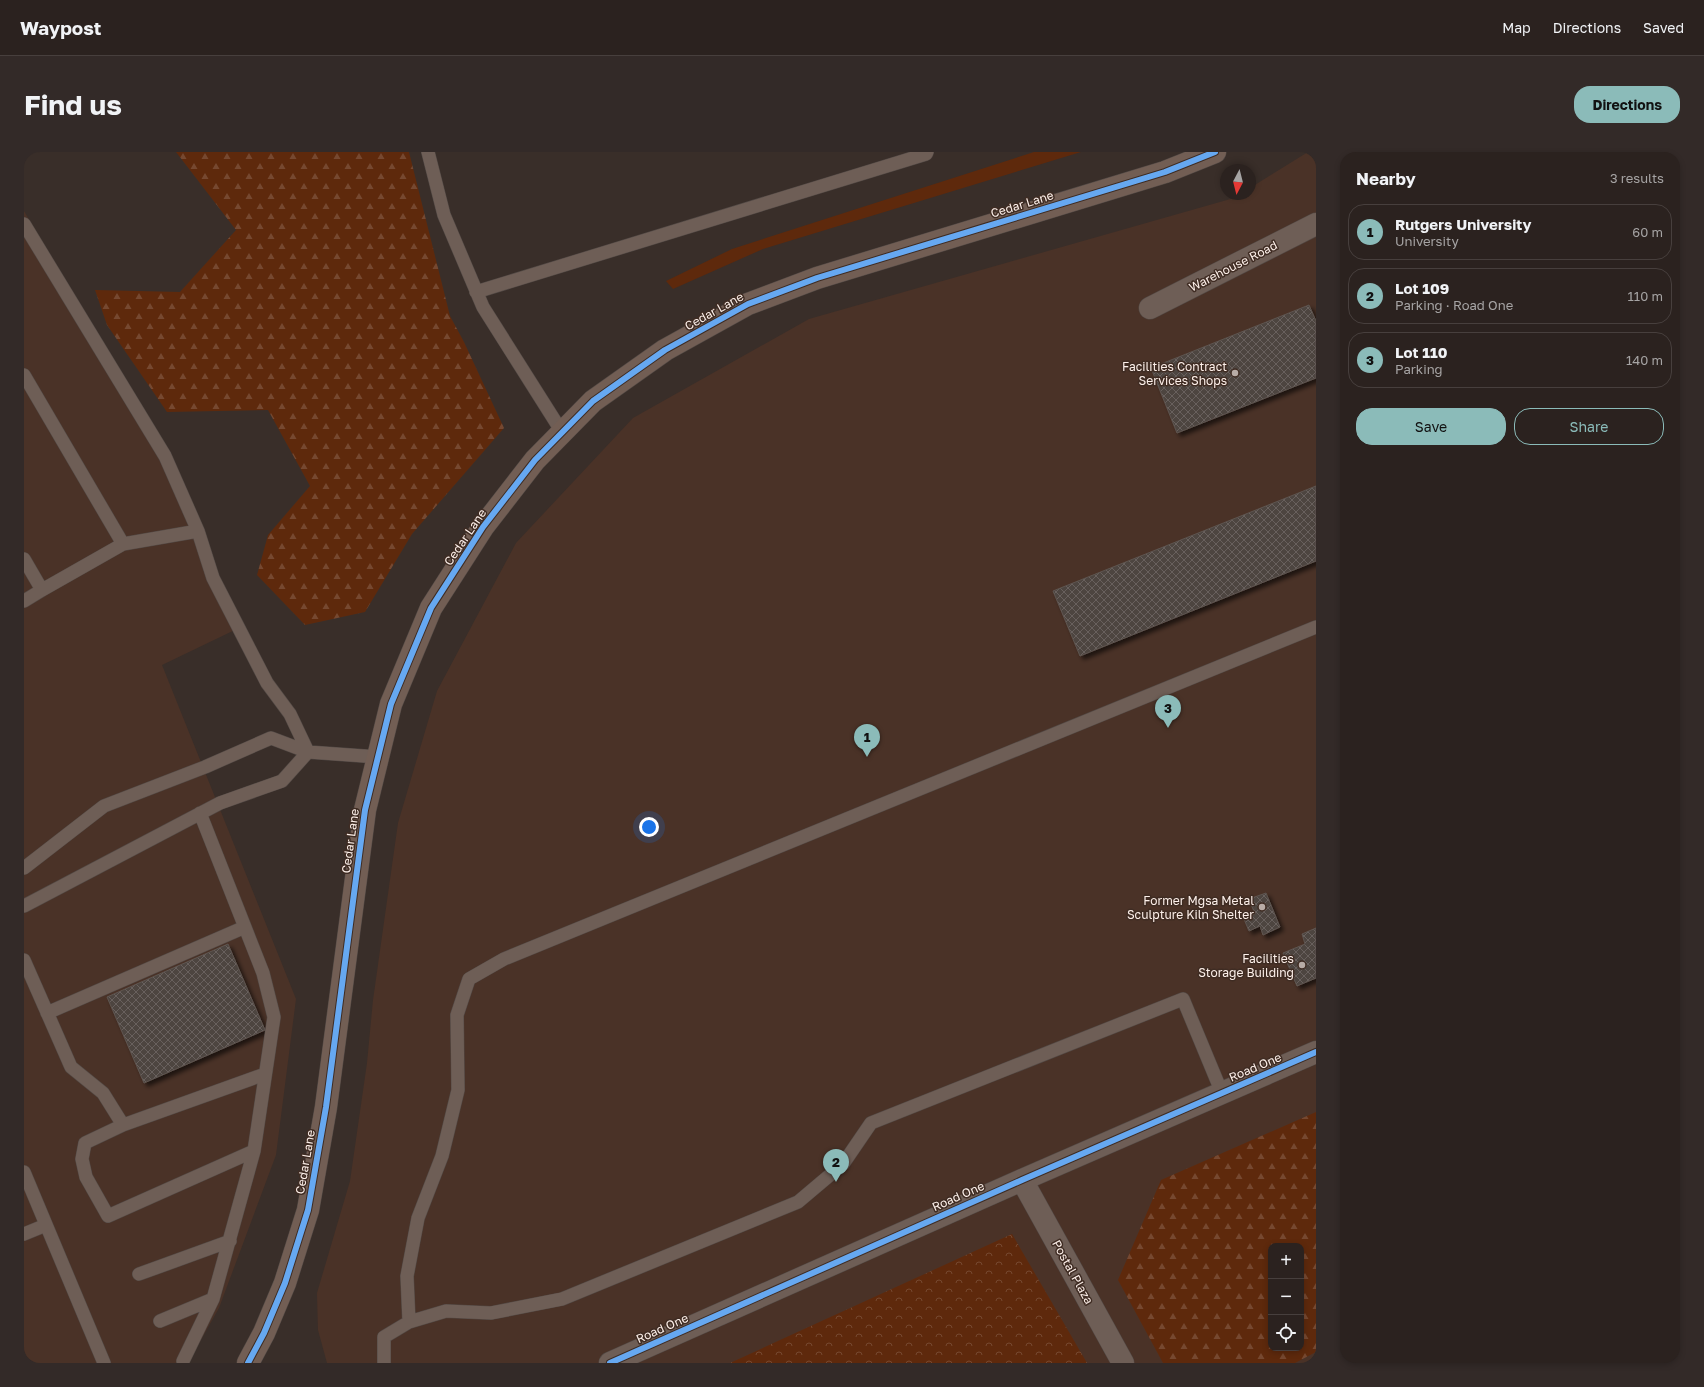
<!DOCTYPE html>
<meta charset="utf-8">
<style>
:root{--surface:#2b221f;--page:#332a28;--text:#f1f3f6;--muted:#a6a4a4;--line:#473f3d;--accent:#8bbbb9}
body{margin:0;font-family:"Golos Text",sans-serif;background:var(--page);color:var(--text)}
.controls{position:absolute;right:12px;bottom:12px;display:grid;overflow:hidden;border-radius:8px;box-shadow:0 2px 6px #0003}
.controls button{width:36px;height:36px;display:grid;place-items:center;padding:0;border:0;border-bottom:1px solid var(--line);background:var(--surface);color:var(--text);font:20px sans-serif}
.compass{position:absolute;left:1196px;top:12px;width:36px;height:36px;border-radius:50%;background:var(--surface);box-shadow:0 2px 6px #0003;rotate:187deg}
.you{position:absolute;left:625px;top:675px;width:14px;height:14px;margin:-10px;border:3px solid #fff;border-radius:50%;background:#1a73e8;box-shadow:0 0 0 6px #1a73e833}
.badge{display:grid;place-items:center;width:26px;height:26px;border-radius:50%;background:var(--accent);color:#111;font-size:13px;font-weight:700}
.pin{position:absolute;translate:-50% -33px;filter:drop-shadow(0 1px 2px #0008)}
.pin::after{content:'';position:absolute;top:21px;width:14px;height:12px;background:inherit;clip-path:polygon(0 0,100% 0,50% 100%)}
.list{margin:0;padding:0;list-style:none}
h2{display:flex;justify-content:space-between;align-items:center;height:52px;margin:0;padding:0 16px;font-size:17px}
h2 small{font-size:13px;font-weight:400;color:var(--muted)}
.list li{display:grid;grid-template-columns:26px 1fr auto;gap:12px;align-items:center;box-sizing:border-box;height:56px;margin:0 8px 8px;padding:0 8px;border:1px solid var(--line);border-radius:16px}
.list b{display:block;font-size:15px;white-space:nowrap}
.list p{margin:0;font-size:13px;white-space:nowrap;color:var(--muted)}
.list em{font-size:13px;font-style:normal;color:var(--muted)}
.actions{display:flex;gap:8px;padding:12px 16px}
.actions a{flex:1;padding:9px 0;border:1px solid var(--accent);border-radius:16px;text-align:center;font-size:14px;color:var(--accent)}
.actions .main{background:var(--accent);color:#111}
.icon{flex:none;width:22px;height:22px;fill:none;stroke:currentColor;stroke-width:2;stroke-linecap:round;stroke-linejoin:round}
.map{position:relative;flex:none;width:1292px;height:1211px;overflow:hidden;border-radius:16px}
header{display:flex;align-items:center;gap:24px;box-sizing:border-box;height:56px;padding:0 20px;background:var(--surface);border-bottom:1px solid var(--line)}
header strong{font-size:19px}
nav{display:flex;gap:22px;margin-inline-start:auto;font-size:14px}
.intro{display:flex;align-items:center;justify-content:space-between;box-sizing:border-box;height:96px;padding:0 24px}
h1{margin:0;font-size:28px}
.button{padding:10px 18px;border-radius:16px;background:var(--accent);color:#111;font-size:14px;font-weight:700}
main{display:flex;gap:24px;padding:0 24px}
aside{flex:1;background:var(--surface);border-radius:16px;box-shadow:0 2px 6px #0003}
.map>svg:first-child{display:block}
.built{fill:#4a3227;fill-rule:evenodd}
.grass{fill:#5e290c}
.forest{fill:url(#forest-firs);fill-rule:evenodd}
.park{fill:url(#park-crowns)}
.building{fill:url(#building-cross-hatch);stroke:#5e5550;filter:url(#shadow)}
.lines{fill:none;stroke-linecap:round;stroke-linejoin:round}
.lane-casing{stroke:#534a46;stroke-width:14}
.street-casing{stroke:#534a46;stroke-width:23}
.secondary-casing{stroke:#534a46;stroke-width:23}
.lane{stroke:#6e5e56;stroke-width:13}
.street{stroke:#6e5e56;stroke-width:22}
.secondary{stroke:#725e54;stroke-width:22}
.cycleway-casing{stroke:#3f2c23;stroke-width:8}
.cycleway{stroke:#66a8f1;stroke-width:6}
.poi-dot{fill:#b8aca6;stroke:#3f2c23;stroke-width:1.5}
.labels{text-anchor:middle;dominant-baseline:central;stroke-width:3;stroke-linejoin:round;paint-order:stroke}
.street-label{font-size:12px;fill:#fdf0ea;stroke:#3f2c23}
.poi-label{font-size:12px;fill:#fdf0ea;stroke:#3f2c23;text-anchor:end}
</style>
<header>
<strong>Waypost</strong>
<nav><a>Map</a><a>Directions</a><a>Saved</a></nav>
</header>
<div class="intro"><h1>Find us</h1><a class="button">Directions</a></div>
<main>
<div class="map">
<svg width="1292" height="1211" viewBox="0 0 1292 1211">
<defs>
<pattern id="forest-firs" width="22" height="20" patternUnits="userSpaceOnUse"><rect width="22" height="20" fill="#5e290c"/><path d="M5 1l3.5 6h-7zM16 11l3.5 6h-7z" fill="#764830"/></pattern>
<pattern id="park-crowns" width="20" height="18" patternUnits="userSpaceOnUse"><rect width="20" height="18" fill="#5e290c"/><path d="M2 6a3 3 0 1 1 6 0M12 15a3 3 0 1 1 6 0" fill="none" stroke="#764830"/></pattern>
<pattern id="building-cross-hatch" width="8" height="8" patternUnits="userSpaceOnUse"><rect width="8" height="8" fill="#4e4541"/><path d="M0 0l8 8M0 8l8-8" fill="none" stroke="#68605d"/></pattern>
<filter id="shadow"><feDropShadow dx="3.5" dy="3.5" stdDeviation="2" flood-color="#0009"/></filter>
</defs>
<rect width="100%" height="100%" fill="#392e29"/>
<path class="built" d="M1284 0H1292V1211H303L294 1178 293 1141 326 1029 343 911 349 848 374 671 413 539 492 391 609 266 785 167 1210 46 1216 42H1226V36ZM1247 1094H1277V1196H1247Z
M0 59 132 283 217 475 138 513 272 847 252 1003 195 1156 164 1211H0Z"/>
<path class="grass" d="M1010 0H1057L739 97 649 137 642 129 708 97Z"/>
<path class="forest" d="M152 0H385L426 164 440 190 480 276 388 382 341 460 281 473 233 423 244 383 286 334 244 258 143 260 83 173 71 138 156 140 212 78Z
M1292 960V1200L1271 1211H1139L1094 1128 1137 1028ZM1247 1094H1277V1196H1247Z"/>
<path class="park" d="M988 1082 1063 1211H706Z"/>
<path class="building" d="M1285 153 1292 169V226L1153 281 1127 216Z
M1292 334V409L1056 504 1029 439Z
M1242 741 1256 775 1239 783 1236 774 1225 779 1220 767 1231 762 1225 747Z
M1292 776V826L1273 834 1259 801 1281 792 1278 782Z
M204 792 241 878 120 931 83 845Z"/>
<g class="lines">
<g class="lane-casing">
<path id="lane" d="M404 0 420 63 459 155 538 280
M0 72 141 304 174 379 189 426 243 531 266 562 284 600
M452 140 902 2 903 0
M0 223 99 392
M0 407 18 438 0 449
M18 438 99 392 174 379
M0 716 80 654 181 615 247 586 284 600 354 605
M0 754 196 651 258 629 284 600
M0 808 47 915 79 941 99 973 61 991 58 1007 62 1025 84 1064 230 999 250 865 239 821 176 661
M23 861 221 775
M99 973 241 922
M0 1020 80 1211
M0 1082 22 1073
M115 1122 206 1089
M136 1169 189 1147
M385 1170 383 1124 394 1066 418 1004 434 938 433 863 445 827 480 807 1292 475
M159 1209 189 1147 230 999
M360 1211V1185L385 1170 422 1159 467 1161 538 1147 774 1050 819 1012 847 971 1159 847 1198 941"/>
</g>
<g class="street-casing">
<path id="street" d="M1126 156 1292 72
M998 1028 1099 1211
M586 1211 998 1028 1292 900"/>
</g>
<g class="secondary-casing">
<path id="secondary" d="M224 1211 240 1181 261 1131 284 1058 302 955 341 658 367 552 407 456 459 375 511 308 569 249 641 198 724 152 793 126 1141 20 1191 0"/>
</g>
<use href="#lane" class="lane"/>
<use href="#street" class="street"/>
<use href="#secondary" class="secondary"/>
<g class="cycleway-casing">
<path id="cycleway" d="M224 1211 240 1181 261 1131 284 1058 302 955 341 658 367 552 407 456 459 375 511 308 569 249 641 198 724 152 793 126 1141 20 1191 0
M586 1211 998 1028 1292 900"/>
</g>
<use href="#cycleway" class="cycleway"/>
</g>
<g class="poi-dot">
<circle cx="1211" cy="221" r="4"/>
<circle cx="1238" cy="755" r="4"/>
<circle cx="1278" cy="813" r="4"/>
</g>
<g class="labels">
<g class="street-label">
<text transform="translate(998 52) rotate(-17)">Cedar Lane</text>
<text transform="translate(1209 114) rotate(-27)">Warehouse Road</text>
<text transform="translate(690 159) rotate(-29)">Cedar Lane</text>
<text transform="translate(441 385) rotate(-56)">Cedar Lane</text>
<text transform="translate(326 689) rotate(-82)">Cedar Lane</text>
<text transform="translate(1231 915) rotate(-23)">Road One</text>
<text transform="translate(281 1010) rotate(-80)">Cedar Lane</text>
<text transform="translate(934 1044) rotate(-24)">Road One</text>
<text transform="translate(1049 1120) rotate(61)">Postal Plaza</text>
<text transform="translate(638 1176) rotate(-24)">Road One</text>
</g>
<g class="poi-label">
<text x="1203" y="214">Facilities Contract<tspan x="1203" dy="14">Services Shops</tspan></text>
<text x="1230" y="748">Former Mgsa Metal<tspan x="1230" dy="14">Sculpture Kiln Shelter</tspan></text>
<text x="1270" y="806">Facilities<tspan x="1270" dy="14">Storage Building</tspan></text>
</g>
</g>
</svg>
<div class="controls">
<button>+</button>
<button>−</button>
<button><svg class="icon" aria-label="locate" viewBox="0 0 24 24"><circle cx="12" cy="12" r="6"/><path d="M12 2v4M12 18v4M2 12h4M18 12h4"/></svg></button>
</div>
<svg class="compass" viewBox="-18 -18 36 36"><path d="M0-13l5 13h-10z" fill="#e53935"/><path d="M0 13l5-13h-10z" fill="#a6a4a4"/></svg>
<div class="you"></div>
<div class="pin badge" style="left:843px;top:605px">1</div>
<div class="pin badge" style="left:812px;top:1030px">2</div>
<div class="pin badge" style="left:1144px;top:576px">3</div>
</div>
<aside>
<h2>Nearby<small>3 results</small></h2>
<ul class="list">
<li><span class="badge">1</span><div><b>Rutgers University</b><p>University</p></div><em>60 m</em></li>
<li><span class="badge">2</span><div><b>Lot 109</b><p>Parking · Road One</p></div><em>110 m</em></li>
<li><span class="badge">3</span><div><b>Lot 110</b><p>Parking</p></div><em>140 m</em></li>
</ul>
<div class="actions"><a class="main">Save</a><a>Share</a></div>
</aside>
</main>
